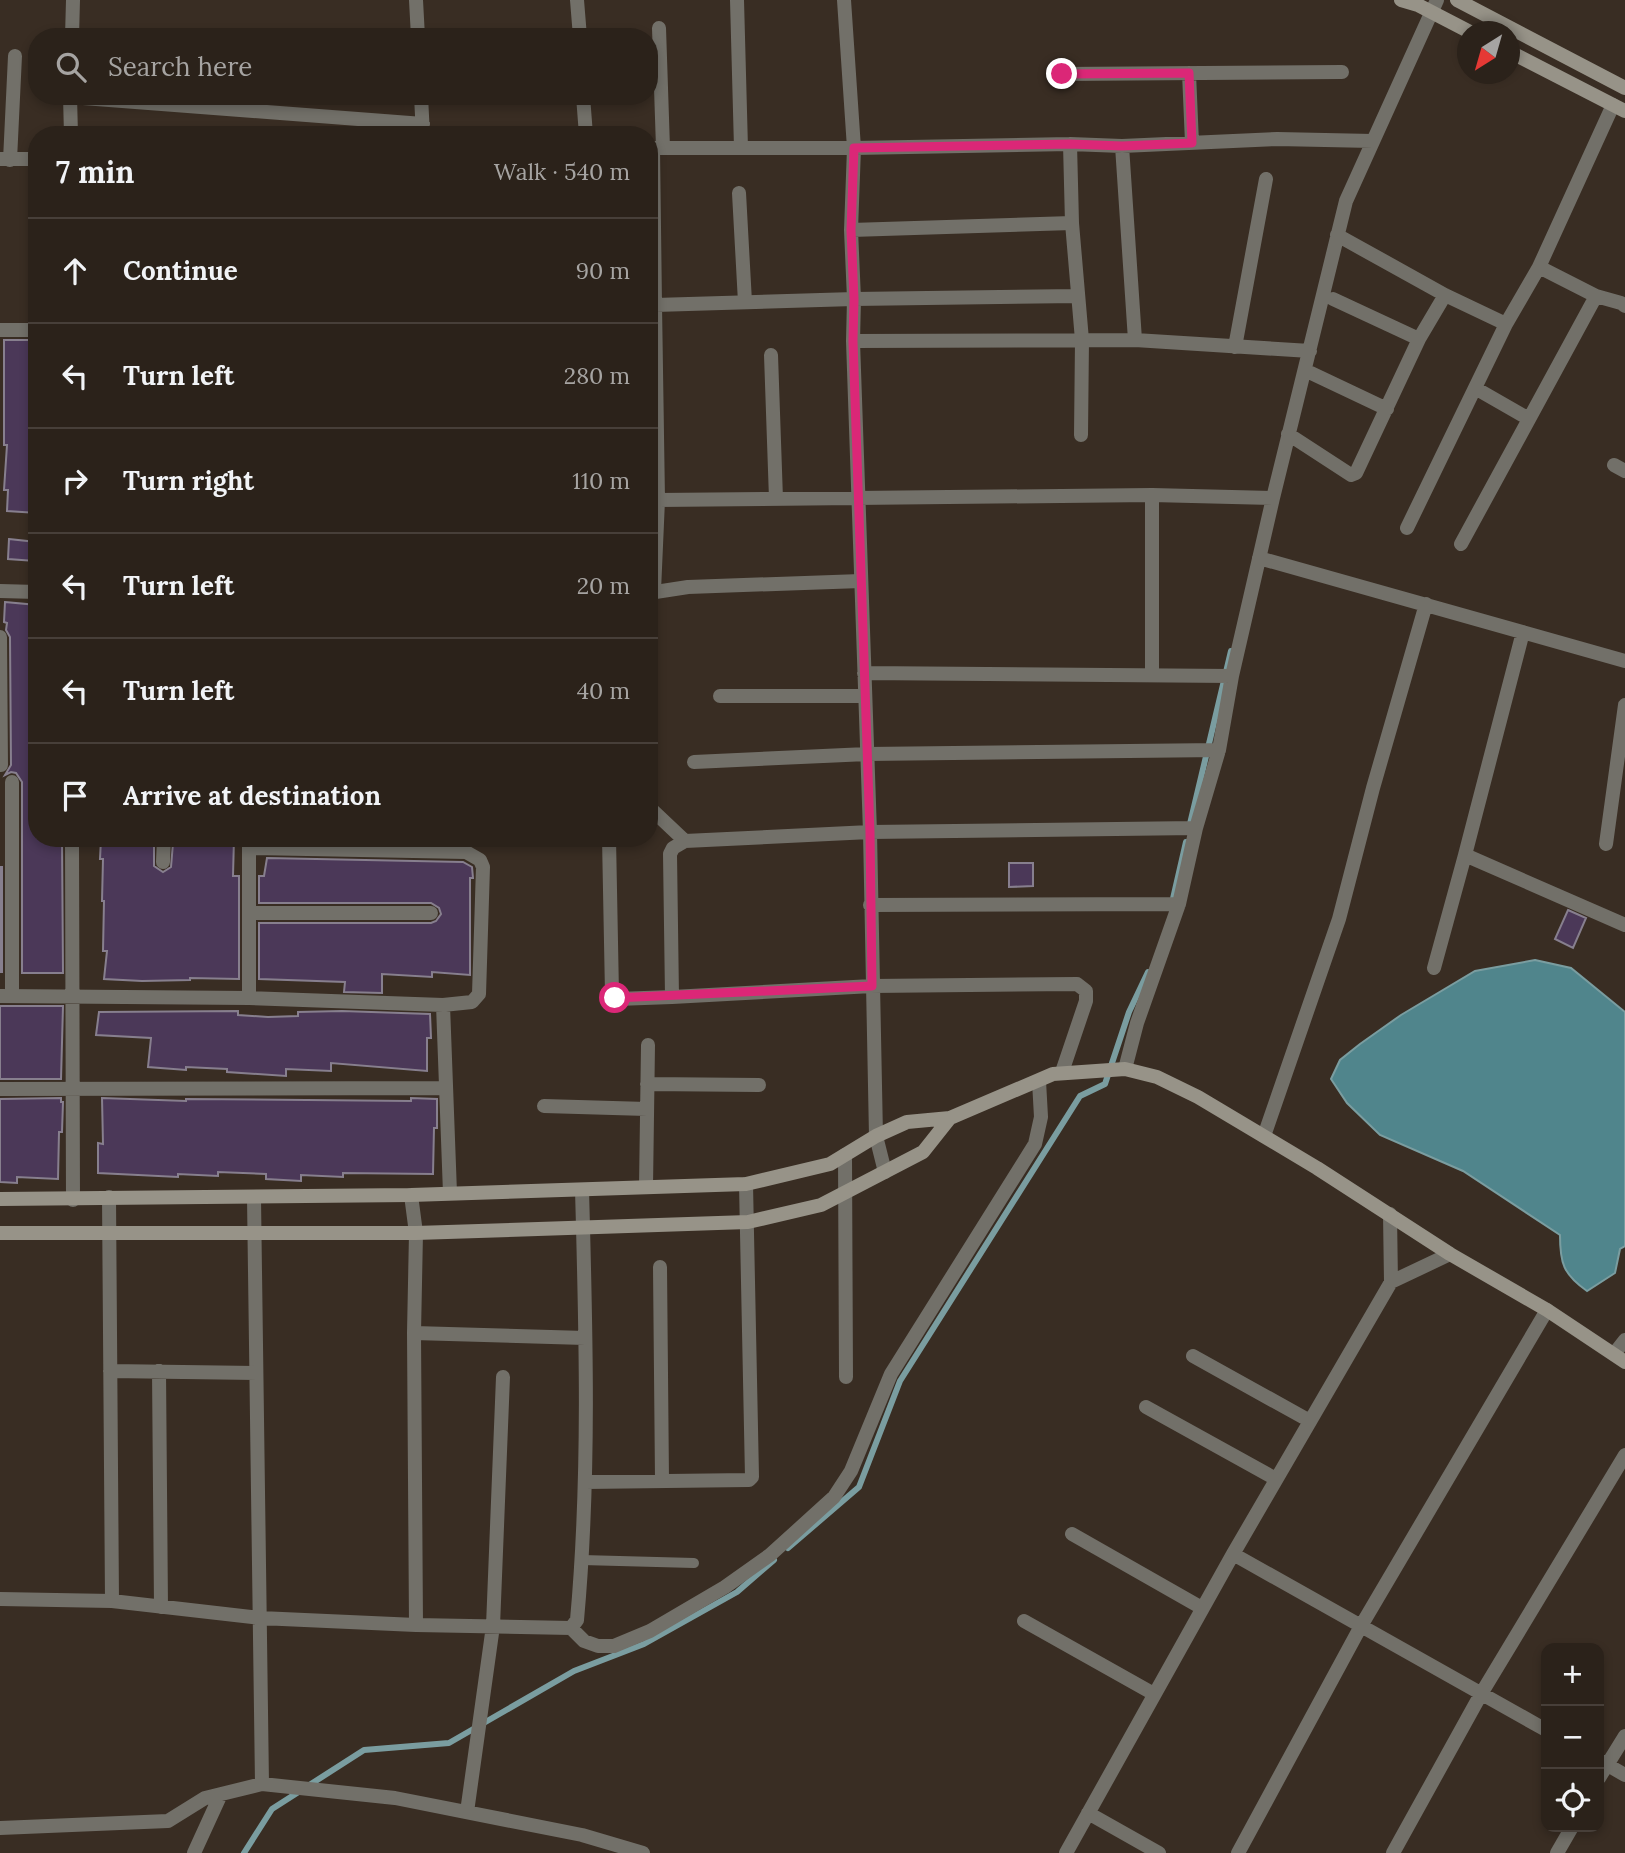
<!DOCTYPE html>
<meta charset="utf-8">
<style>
:root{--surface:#2b221a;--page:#372f27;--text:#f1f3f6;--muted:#a6a4a2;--line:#473f39}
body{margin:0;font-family:Lora,serif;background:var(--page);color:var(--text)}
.controls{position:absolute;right:21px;bottom:21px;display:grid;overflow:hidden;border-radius:14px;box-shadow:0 4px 10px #0003}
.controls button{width:63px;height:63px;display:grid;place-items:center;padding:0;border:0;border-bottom:2px solid var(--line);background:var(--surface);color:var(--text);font:35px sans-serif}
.compass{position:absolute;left:1457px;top:21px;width:63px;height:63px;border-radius:50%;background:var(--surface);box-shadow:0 4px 10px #0003;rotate:217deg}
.stop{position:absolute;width:21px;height:21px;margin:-16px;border:5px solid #db2777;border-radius:50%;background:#fff}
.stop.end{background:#db2777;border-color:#fff;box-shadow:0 2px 7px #0008}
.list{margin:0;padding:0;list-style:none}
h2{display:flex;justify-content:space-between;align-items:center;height:91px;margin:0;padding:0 28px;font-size:30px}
h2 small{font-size:23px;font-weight:400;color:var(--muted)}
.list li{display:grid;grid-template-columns:46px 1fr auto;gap:21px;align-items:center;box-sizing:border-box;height:105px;padding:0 28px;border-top:2px solid var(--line)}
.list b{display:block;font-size:26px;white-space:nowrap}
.list em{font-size:23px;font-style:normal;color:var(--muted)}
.icon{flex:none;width:38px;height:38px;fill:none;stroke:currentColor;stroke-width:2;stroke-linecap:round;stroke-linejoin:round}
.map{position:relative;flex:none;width:1625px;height:1853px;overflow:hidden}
.search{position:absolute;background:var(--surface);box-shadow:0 4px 10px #0003;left:28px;top:28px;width:630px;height:77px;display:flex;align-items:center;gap:18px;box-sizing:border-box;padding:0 24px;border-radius:28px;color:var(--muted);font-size:26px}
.panel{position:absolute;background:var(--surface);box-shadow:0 4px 10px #0003;left:28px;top:126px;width:630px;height:721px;border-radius:28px}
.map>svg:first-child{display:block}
.water{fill:#50858c;stroke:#7a9da0;stroke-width:2}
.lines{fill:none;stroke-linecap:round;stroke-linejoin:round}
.stream{stroke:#7a9da0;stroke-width:6}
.building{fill:#4b3858;stroke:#877f8e;stroke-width:2}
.lane{stroke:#727069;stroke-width:10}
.street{stroke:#727069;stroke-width:14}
.secondary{stroke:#979388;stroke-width:14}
.route{stroke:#db2777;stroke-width:9}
</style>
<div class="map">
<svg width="1625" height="1853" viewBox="0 0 1625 1853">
<rect width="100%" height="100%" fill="#392d23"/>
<path class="water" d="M1535 960 1571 968 1625 1012V1246L1620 1249 1615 1273 1587 1291C1563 1274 1560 1263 1560 1235L1463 1171 1380 1135 1347 1103 1331 1079 1340 1060 1360 1044 1401 1015 1475 971Z"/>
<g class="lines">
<path class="stream" d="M1189 828 1231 651
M1172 903 1186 842
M788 1548 859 1487 900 1381 1080 1096 1105 1084 1129 1012 1148 972
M244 1853 272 1809 364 1750 449 1743 574 1671 644 1644 737 1592 774 1560"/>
</g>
<path class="building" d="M4 340H37V513L7 511 8 490H4L7 445H4Z
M9 539 36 542 35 561 8 559Z
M5 602 37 605V692L33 767H37V838H62L63 973H22V782L16 773 11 772 5 775 11 765 10 637 6 630 7 623 4 622Z
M178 838H234L233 876H239V979L190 978V980L142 981 104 979 107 951H103L104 901H102L103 859H100L101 839 154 841V866L163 872 171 867 173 843H177Z
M267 858 463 862 472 867 473 878H470V975L432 972V977L382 974V993L344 992 345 982 259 979V923H431L436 921 441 914 439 908 431 903H259V876H264Z
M1009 863H1033V886L1009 887Z
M0 867H2V972H0Z
M1568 910 1586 918 1573 948 1555 939Z
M0 1006H63L61 1079H0Z
M238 1011V1015L268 1017 298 1016V1012L342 1011 430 1014 431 1038H427V1071L331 1063V1071L286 1069V1076L227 1072V1069L186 1067V1070L148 1067 151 1038 96 1035 99 1012Z
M61 1098V1102H63L62 1132H59L58 1179 17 1177V1183L0 1182V1099Z
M102 1098 186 1101V1099L411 1101V1098L437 1099V1128H434L433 1174 343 1173V1177L301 1175V1181L266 1179V1174L218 1172V1176L178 1174V1177L98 1173V1143L103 1144Z"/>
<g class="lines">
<path class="lane" d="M582 1560 694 1563"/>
<path class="street" d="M416 0 418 37
M577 0 580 37
M737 0 741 148
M844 0 854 148 851 230 854 299 853 341 870 832 876 1136 885 1172
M659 28 663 148
M72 37 73 0
M1189 73 1192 143
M1062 74 1342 72
M70 96 71 135
M421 96 423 135
M583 96 586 135
M70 97 423 124
M1070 144 1072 223 1082 340 1081 435
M1122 146 1135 340
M1 159H37
M10 160 15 56
M739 193 745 302
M851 230 1072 223
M1337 235 1445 295 1506 324 1407 528
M1539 267 1613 105
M1078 296 854 299 655 305 658 500 1152 495 1273 498
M1333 299 1419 339
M655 305 653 148H854L1070 144 1122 146 1277 139 1373 141
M1506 324 1539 267 1596 296 1621 303 1625 306
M0 330H37
M853 341 1135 340 1310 351
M1235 347 1266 179
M771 355 776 499
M1311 373 1387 409
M1475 388 1529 419
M1288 434 1351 475 1356 473 1419 339 1445 295
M1614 465 1625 471
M1152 495V675
M1461 544 1596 296
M1259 558 1625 661
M0 591 37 592
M654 591 658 500
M649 593 688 587 861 581
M1523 632 1465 855 1625 925
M0 637 1 765
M864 673 1232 676
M720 696H865
M694 762 867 754 1219 750
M12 782V996
M649 807 685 841
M72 838 73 1200
M249 838V998
M609 838 612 994 617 999 672 997
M1606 844 1625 705
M249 848 466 852 480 860 483 867 479 994 472 1002 443 1005
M163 862 164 838
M870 905 1179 904
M249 913H431
M1434 968 1465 855
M0 996 249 998 443 1005 450 1193
M1125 1069 1137 1023 1179 904 1196 828 1219 750 1232 676 1273 498 1346 201 1437 0
M1062 1072 1086 1001V991L1077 984 872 986 672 997 670 854 673 848 685 841 870 832 1196 828
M647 1084 759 1085
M0 1089 445 1088
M544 1106 647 1109
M1264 1136 1339 919 1373 788 1426 604
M845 1155 846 1377
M646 1187 648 1045
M411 1195 416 1233 414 1333 416 1625
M109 1197 112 1601
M254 1198 262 1784
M660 1267 662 1480
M1391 1282 1450 1254
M414 1333 585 1338
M1614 1354 1625 1340
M1193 1356 1310 1421
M110 1371 256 1373
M159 1371 161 1607
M1146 1407 1276 1479
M585 1482 749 1480 752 1477 746 1184
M1072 1534 1202 1608
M1233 1554 1546 1730
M0 1599 112 1601 260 1618 416 1625 571 1628 577 1620C590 1477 586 1333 582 1190
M1024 1621 1154 1694
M571 1628 584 1641 598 1646H614L650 1631 725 1587 770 1555 834 1497 851 1471 891 1374 1035 1144 1041 1117 1039 1081
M1599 1760 1625 1775
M1599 1778 1625 1736
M467 1812 493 1626 503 1377
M1088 1813 1159 1853
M0 1828 168 1821 205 1798 262 1784 395 1798 582 1835 643 1853
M194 1853 221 1794
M1066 1853 1233 1554 1391 1282 1390 1214
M1238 1853 1361 1626 1547 1310
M1393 1853 1481 1694 1625 1455
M1557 1853 1572 1827"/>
<path class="secondary" d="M1401 0 1418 5 1470 32
M1457 0 1625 88
M1510 52 1625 111
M0 1199 411 1195 746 1184 830 1164 876 1136 907 1122 950 1118 1053 1074 1125 1069 1157 1077 1198 1097 1317 1168 1450 1254 1547 1310 1625 1362
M0 1233H416L748 1222 821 1205 923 1152 950 1118"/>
</g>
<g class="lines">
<path class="route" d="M615 998 872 986 870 832 853 341 854 299 851 230 854 148 1070 144 1122 146 1192 143 1189 73 1062 74"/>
</g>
</svg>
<div class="controls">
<button>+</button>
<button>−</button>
<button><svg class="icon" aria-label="locate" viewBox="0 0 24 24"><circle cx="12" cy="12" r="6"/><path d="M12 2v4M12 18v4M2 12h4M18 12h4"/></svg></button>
</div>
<svg class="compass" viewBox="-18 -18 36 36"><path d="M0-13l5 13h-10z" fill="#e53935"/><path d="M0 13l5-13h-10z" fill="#a6a4a2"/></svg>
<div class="stop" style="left:615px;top:998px"></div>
<div class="stop end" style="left:1062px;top:74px"></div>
<div class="search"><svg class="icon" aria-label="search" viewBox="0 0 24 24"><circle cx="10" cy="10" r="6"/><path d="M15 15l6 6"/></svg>Search here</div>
<section class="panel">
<h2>7 min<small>Walk · 540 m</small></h2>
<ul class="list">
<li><svg class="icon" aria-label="ahead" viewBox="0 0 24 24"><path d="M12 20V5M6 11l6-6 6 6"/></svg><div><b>Continue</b></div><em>90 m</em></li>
<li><svg class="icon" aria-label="left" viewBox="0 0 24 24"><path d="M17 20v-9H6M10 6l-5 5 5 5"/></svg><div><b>Turn left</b></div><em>280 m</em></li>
<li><svg class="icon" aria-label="right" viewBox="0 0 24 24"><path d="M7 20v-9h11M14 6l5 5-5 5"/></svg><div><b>Turn right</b></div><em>110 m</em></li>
<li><svg class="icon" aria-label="left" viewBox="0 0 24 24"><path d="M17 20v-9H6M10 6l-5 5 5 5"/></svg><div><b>Turn left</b></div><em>20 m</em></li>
<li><svg class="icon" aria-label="left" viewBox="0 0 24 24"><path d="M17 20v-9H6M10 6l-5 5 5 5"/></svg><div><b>Turn left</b></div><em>40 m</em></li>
<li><svg class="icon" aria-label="arrive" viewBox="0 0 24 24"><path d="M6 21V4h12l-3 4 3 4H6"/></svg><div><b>Arrive at destination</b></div></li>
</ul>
</section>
</div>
